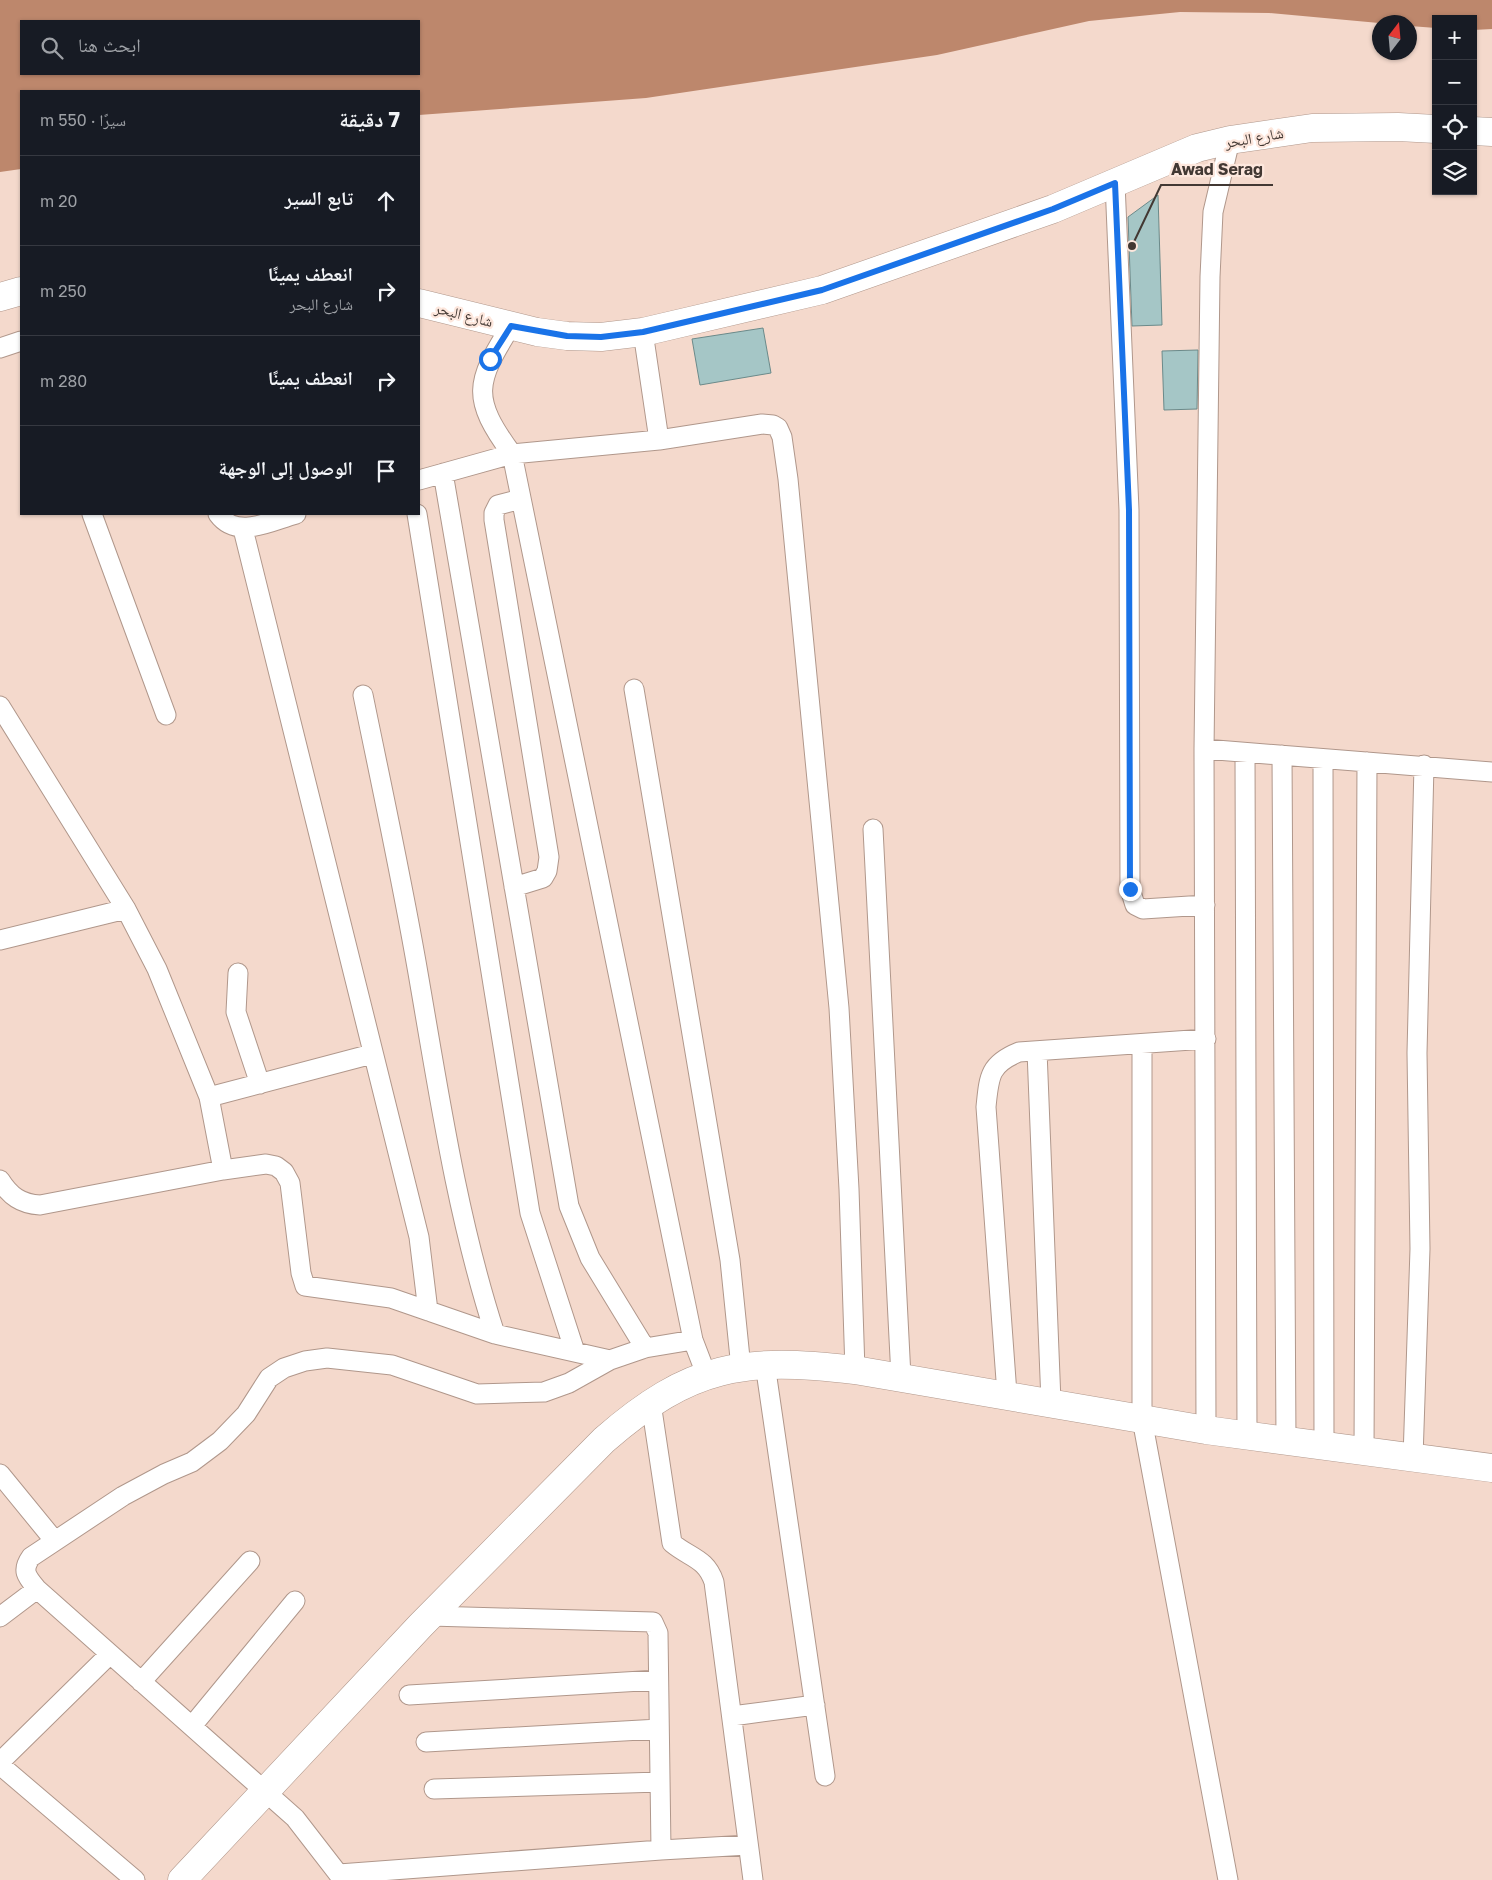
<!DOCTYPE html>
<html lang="ar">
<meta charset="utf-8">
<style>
:root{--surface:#171b24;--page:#20242c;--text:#f1f3f6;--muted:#9ea1a6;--line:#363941}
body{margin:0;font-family:"Golos Text","Noto Naskh Arabic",sans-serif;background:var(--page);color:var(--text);direction:rtl}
.controls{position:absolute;right:15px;top:15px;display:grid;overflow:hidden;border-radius:0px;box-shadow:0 1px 4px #0004}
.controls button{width:45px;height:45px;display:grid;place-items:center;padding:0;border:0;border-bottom:1px solid var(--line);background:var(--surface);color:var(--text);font:25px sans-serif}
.compass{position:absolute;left:1372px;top:15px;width:45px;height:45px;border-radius:50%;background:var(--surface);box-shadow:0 1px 4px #0004;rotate:16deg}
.stop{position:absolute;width:15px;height:15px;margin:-11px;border:4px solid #1a73e8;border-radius:50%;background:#fff}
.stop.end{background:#1a73e8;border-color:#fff;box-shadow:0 1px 5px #0008}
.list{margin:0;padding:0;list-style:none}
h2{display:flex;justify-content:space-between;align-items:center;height:65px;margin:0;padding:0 20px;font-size:21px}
h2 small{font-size:16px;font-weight:400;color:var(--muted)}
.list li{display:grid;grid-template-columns:32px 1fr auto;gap:15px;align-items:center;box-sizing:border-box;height:90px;padding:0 20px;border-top:1px solid var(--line)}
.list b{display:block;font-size:19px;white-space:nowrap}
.list p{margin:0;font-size:16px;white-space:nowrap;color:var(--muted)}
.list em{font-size:16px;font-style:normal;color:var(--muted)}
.icon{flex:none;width:28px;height:28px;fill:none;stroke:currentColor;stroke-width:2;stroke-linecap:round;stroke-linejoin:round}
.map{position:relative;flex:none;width:1492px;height:1880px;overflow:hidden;direction:ltr}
.search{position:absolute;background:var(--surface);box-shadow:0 1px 4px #0004;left:20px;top:20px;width:400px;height:55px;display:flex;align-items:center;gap:12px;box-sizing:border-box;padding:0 18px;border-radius:0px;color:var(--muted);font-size:19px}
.panel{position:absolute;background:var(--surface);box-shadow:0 1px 4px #0004;left:20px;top:90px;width:400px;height:425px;border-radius:0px;direction:rtl}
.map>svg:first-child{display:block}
.water{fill:#bd876c;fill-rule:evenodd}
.building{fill:#a5c6c6;stroke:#6b8a8a}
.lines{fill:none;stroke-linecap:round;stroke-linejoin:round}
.street-casing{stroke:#b0978b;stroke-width:21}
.secondary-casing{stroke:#b0978b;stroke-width:29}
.street{stroke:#fff;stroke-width:19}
.secondary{stroke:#fff;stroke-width:28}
.route{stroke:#1a73e8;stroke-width:6}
.labels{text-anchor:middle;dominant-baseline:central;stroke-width:4.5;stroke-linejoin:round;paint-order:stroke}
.street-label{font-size:15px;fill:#423833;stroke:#fde7dd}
.leader{fill:none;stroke:#423833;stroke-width:2}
.callout-dot{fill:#423833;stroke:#fde7dd;stroke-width:2}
.callout-label{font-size:16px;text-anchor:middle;font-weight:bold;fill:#423833;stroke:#fde7dd;stroke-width:4.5;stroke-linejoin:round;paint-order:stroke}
</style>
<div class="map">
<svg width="1492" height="1880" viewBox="0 0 1492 1880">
<rect width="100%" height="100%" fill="#f4d9cc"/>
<path class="water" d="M0 0H1492V29L1473 30V19H1436V28L1410 26V22L1379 23 1269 13 1180 12 1089 21 937 55 646 98 419 115V91H21V169L0 172ZM21 21H419V74H21Z"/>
<path class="building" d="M1158 195 1162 325 1132 326 1128 217Z
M763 328 771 373 700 385 692 339Z
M1198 350 1197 409 1164 410 1162 351Z"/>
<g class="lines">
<g class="street-casing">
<path id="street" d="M1115 183 1129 510 1130 889 1135 905 1143 909 1205 905
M511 326C475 383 471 398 512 454L693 1340
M643 332 659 440
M0 348 21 341
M443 473 569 1206 590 1258 645 1348
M419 480 512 454 659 440 762 424 773 425 778 428 782 437 788 479 839 1008 849 1189 855 1370
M92 514 166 715
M218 514C237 540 270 521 296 514
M417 514 530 1213 575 1352
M243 529 419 1237 428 1311
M634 689 730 1260 741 1368
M363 695C382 788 402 880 418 973 439 1094 457 1217 495 1334
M0 706 126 909 157 969 209 1097 223 1170
M1204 749 1492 772
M1245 753 1247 1436
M1282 755 1286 1441
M1323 759 1324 1447
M873 829 901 1377
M514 887 543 878 547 871 549 857 494 520V513L498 505 521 499
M0 940 126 909
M238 973 236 1012 260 1084
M1142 1044V1419L1228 1880
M1037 1051 1051 1402
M209 1097 372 1054
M0 1180C10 1196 21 1204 40 1205L223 1170 266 1164 276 1166 284 1172 290 1183 301 1273 305 1286 391 1298 495 1334 610 1360
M765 1364 825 1776
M1007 1394 986 1107C989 1077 989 1064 1019 1052L1206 1039
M651 1403 672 1543C690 1558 706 1558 714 1582L753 1880
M1206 1430 1204 749 1210 277 1213 212 1230 140
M1364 1452 1367 762
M1413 1458 1420 1249 1417 1053 1424 765
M0 1474 54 1540
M37 1589C27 1577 21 1571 31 1557L123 1496 164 1474 192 1462 220 1441 246 1414 269 1378 284 1368 305 1361 327 1358 392 1365 477 1394 544 1392 569 1383 610 1360 645 1348 693 1340 706 1374
M0 1617 37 1589 295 1818 343 1880
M141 1682 250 1561
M409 1695 658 1680
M732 1716 815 1705
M192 1726 295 1601
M426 1742 659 1729
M0 1762 110 1654
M0 1765 135 1880
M434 1789 660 1782
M661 1850 748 1845
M339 1874 661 1850 658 1633 653 1622 430 1616"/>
</g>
<g class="secondary-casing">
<path id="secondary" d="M1473 131 1492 132
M0 297 21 291
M419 303 537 332 567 336 601 337 643 332 822 290 1053 209 1197 148 1230 140 1312 128 1398 127 1436 129
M182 1880 421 1625 604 1440C691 1364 744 1357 855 1370L1206 1430 1492 1468"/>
</g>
<use href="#street" class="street"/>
<use href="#secondary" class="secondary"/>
</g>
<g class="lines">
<path class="route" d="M490 359 511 326 567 336 601 337 643 332 822 290 1053 209 1115 183 1129 510 1130 889"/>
</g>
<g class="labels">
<g class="street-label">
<text transform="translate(1254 137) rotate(-10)">شارع البحر</text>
<text transform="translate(464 314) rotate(14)">شارع البحر</text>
</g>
</g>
<path class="leader" d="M1132 246L1161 185H1273"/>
<circle class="callout-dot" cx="1132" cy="246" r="5"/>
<g class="callout-label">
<text x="1217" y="175">Awad Serag</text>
</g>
</svg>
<div class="controls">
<button>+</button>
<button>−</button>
<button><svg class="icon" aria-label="locate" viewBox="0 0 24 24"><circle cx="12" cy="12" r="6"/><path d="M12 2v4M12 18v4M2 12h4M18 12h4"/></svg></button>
<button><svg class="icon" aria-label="layers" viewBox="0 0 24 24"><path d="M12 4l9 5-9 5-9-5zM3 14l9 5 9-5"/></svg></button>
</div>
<svg class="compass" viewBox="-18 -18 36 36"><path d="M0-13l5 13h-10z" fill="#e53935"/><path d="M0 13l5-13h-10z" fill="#9ea1a6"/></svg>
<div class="stop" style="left:490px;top:359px"></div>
<div class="stop end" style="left:1130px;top:889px"></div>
<div class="search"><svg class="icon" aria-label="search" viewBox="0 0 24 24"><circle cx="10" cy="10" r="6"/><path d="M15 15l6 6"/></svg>ابحث هنا</div>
<section class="panel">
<h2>7 دقيقة<small>سيرًا · 550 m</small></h2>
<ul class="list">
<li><svg class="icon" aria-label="ahead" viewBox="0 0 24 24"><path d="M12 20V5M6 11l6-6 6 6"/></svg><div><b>تابع السير</b></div><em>20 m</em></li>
<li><svg class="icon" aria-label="right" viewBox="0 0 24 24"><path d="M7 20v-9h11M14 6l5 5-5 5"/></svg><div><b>انعطف يمينًا</b><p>شارع البحر</p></div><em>250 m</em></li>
<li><svg class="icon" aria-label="right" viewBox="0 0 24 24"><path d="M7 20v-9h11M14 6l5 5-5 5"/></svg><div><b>انعطف يمينًا</b></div><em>280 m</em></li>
<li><svg class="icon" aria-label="arrive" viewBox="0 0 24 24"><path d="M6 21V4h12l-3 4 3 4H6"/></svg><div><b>الوصول إلى الوجهة</b></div></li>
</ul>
</section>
</div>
